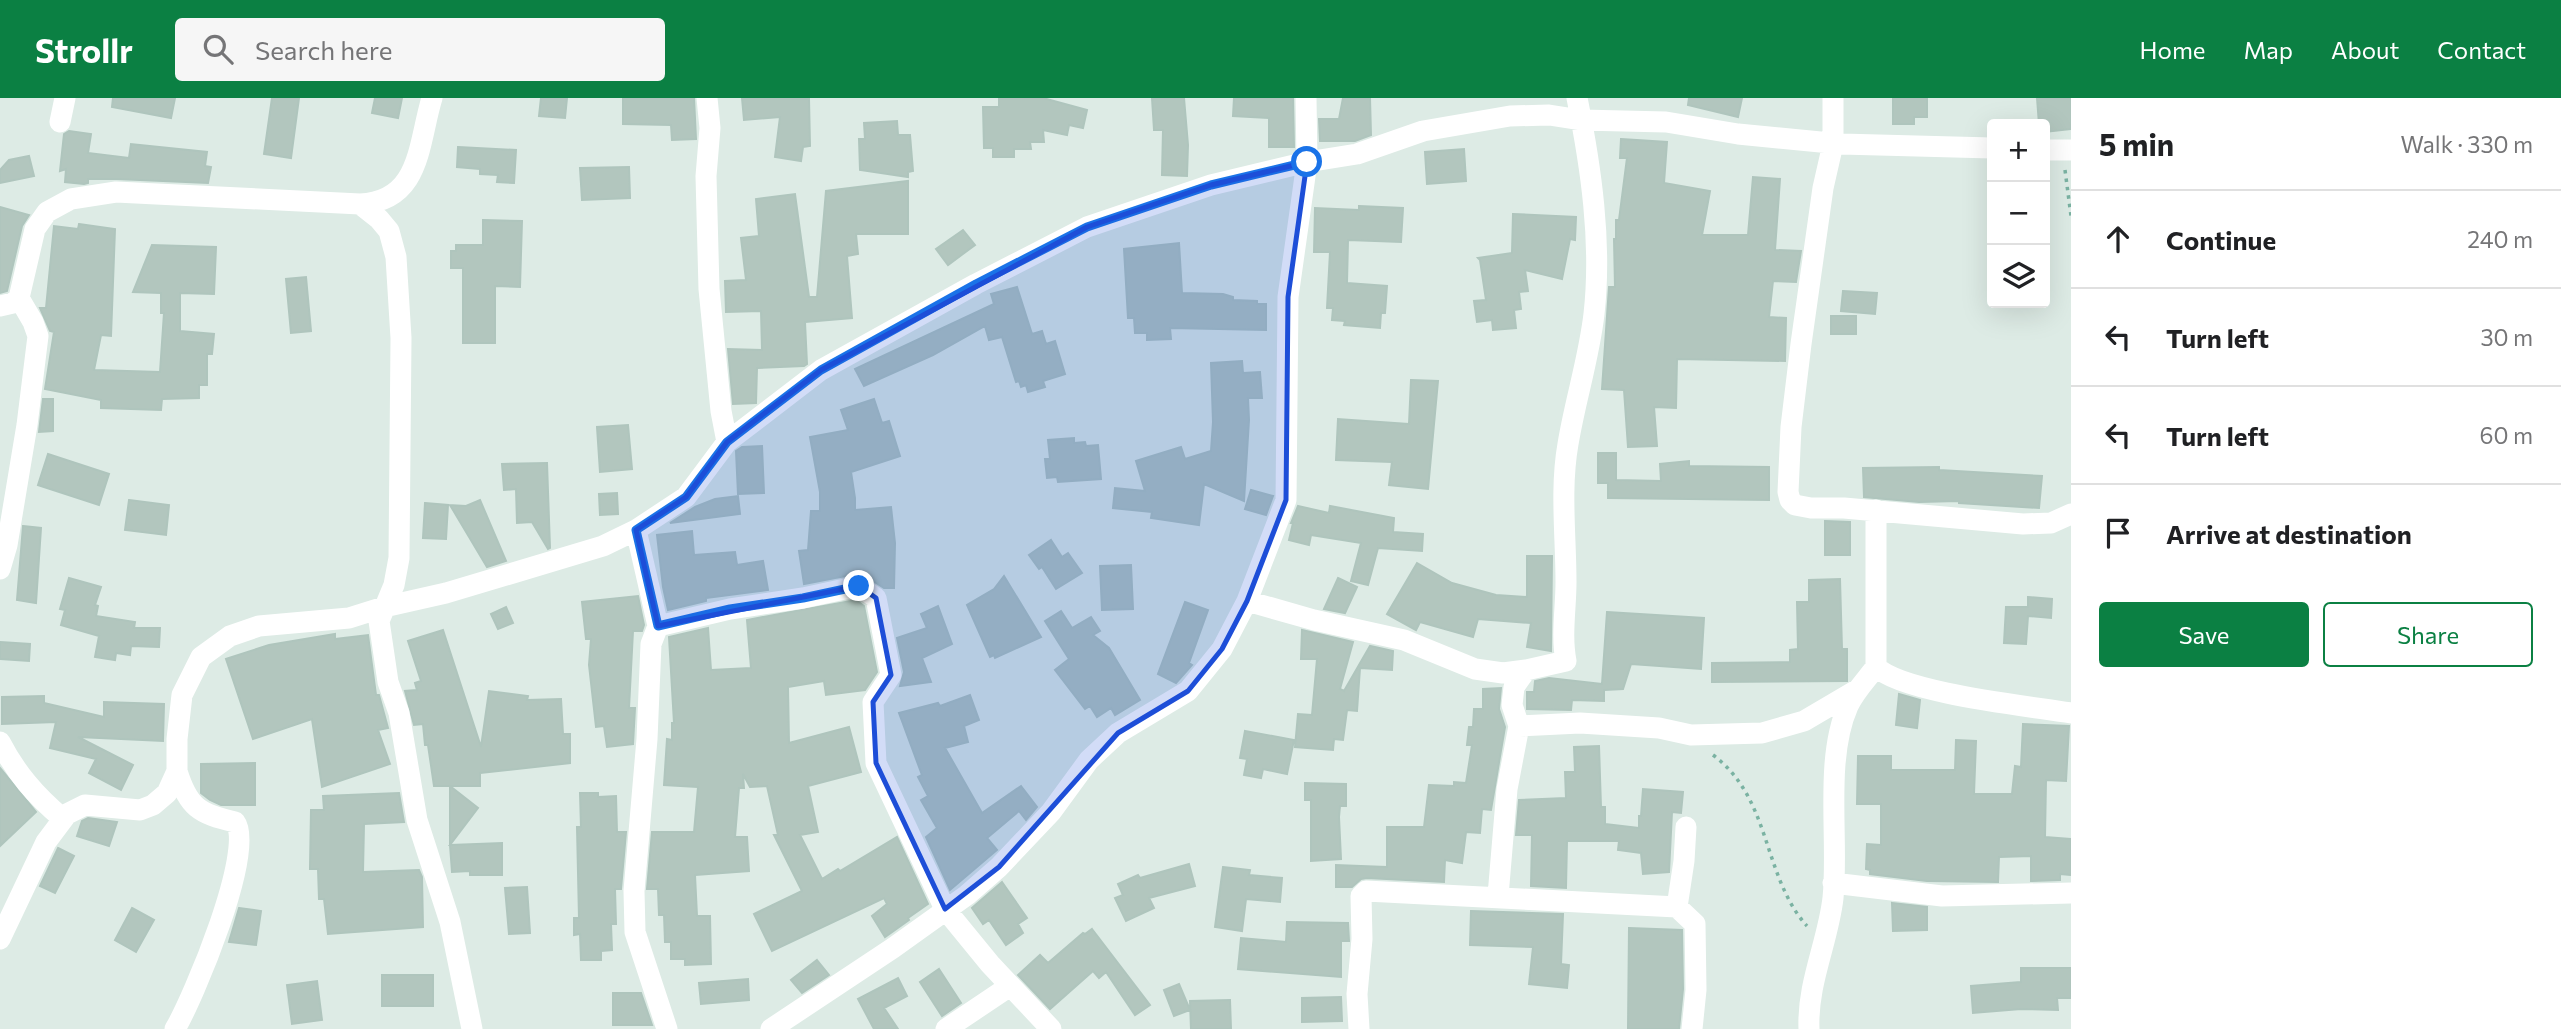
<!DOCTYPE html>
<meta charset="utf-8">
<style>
:root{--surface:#fff;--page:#f6f6f6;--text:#202124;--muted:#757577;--line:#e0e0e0;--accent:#0b8043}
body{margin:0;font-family:Commissioner,sans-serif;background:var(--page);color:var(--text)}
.controls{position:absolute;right:21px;top:21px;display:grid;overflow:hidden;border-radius:7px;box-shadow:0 7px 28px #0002}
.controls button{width:63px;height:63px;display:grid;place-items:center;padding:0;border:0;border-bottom:2px solid var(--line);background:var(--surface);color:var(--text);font:35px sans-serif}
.stop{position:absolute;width:21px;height:21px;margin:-16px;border:5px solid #1a73e8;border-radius:50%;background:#fff}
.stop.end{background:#1a73e8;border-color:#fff;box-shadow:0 2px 7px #0008}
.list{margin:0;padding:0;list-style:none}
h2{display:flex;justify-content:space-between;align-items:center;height:91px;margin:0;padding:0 28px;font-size:30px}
h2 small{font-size:23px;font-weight:400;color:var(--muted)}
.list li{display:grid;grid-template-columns:46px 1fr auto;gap:21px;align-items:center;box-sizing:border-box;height:98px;padding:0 28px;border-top:2px solid var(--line)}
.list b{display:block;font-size:26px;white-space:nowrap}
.list em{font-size:23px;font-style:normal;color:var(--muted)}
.actions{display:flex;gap:14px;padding:21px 28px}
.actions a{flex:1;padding:16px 0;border:2px solid var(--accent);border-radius:7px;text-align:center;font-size:24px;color:var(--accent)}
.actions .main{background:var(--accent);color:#fff}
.icon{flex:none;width:38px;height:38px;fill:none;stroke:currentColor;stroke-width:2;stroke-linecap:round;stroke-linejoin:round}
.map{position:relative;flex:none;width:2071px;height:931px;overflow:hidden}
header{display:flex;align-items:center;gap:42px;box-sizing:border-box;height:98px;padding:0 35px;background:var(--accent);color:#fff}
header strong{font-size:33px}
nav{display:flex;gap:38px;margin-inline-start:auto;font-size:24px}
.search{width:490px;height:63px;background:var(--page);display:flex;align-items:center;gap:18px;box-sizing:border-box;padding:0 24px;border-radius:7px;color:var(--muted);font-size:26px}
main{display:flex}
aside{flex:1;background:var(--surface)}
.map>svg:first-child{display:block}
.building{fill:#b2c6be;stroke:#afc5bd;stroke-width:2}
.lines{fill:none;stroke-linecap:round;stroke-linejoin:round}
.path{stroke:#7ab2a2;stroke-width:3.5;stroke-dasharray:3.5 5;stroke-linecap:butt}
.minor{stroke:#fff;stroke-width:21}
.route{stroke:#1a73e8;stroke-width:9}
.marked{fill:#1d4ed8;fill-opacity:0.2;stroke:#1d4ed8;stroke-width:5;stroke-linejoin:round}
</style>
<header>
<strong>Strollr</strong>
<div class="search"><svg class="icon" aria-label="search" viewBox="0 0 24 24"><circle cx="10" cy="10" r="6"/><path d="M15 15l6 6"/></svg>Search here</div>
<nav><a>Home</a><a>Map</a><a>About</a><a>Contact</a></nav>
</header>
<main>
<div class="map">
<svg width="2071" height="931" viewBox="0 0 2071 931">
<rect width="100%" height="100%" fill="#ddebe5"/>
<path class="building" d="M113 0H175L171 20 112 9Z
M272 0H299L291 60 264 56Z
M375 0H402L398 20 372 15Z
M541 0H567L565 20 539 18Z
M623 0H694L696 41 672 42 671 27 623 26Z
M742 0 809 1 810 48 803 49 801 63 775 59 780 19 744 22Z
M1043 0 1087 12 1083 30 1069 27 1067 37 1043 32 1044 44H1030L1031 51H1014V59H993V50H984L983 9H999V1Z
M1152 0H1184L1188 47 1187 78 1162 77 1163 32H1154Z
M1234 0H1293L1294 49H1269V20L1233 18Z
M1343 0H1370L1371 37 1355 43H1320L1319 21H1339Z
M1689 0H1742L1738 19 1688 7Z
M1893 0H1927V19H1914V26H1893Z
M2037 0H2071V31L2045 34V26H2039Z
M897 23 898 37H910L913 73 908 74V79L860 72 859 41H865L864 25Z
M69 33 91 36 88 55 129 60 131 46 207 54 205 68 211 69 208 85 117 81H88V85L84 86 65 84 66 71 60 73 64 36Z
M1621 41 1667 44 1664 85 1710 93 1702 137H1748L1753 79 1780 81 1775 152 1801 153 1796 184 1773 183 1769 219 1786 220 1785 263 1677 261 1676 310 1654 309 1657 348 1628 349 1624 292 1602 291 1609 189H1615L1614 141H1616V122H1619L1627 60H1620Z
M458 49 516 52 514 85 497 84 498 77 480 76V71L457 69Z
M1464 51 1466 83 1427 86 1425 54Z
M29 58 34 78 0 85V72L9 62Z
M629 69 630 100 582 102 580 70Z
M908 83V136H856L858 156 847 158 852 220 805 224 807 266 804 268 757 270 756 305 733 306 728 251 762 252 761 213 726 214 725 183 746 182 741 140 759 138 756 101 795 96 809 199H817L826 93Z
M1359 108 1403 110 1401 144 1348 142 1347 185 1387 188 1385 215H1381L1380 230 1344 227 1345 223 1332 222 1333 210H1327L1330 154H1314L1315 110 1359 112Z
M0 109 29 117 22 128 7 193 0 195Z
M1513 116 1576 119 1575 142 1570 141 1562 181 1525 172 1528 193 1519 194 1521 211 1514 212 1516 230 1493 232 1492 222 1477 224 1474 203 1486 202 1480 162 1478 160 1512 155Z
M483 122 522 123 520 189 495 188V245H463V170H451V153H456V147H483Z
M79 126 115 131 111 238 101 237 94 272 160 274 164 215H161V195L133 194 152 147 216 149 214 196 180 195V233L214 236 212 256H207V287H199V300L162 301 161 312 101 310V302L45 291 54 234 50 233 40 210H46L54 128 78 131Z
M963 132 975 147 948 167 936 151Z
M1179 145 1182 195 1223 196 1233 199V202L1257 203V206H1266V232L1170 230 1171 241 1147 242V235H1135L1134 220H1128L1124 151Z
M306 179 311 233 291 235 286 181Z
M1017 189 1032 236 1042 233 1046 246 1055 243 1065 276 1043 283 1045 289 1028 294 1026 287 1021 289 1019 283 1016 284 1002 239 989 242 985 228 933 257 864 288 855 271 994 206 991 196Z
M1843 193 1877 195 1875 216 1841 213Z
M1831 218H1856V236H1831Z
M1242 263 1243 275 1260 274 1262 300H1248L1249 322 1244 403 1204 386 1199 427 1151 420 1152 414 1113 410 1115 390 1145 393 1136 363 1181 349 1185 361 1211 353 1213 324 1211 265Z
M1411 282 1438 283 1428 391 1389 387 1392 364 1336 362 1338 321 1409 326Z
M43 301H53V333L39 334Z
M874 301 882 325 889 323 900 358 851 374 855 400V412L891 409 895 445 894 490H884L861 475 804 486 799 453 808 452 811 413H820V394L810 339 848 332 841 312Z
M628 327 632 371 600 374 597 329Z
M1074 340V345L1085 344 1086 348 1098 347 1101 381 1058 384 1057 379 1047 380 1045 361H1050L1048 342Z
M762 348 764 395 738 396 736 353 742 349Z
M1598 355H1616V382L1661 383 1660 366 1689 363V368L1769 369V402L1608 400V385H1598Z
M48 356 109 376 99 407 38 387Z
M547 365 550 450 548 451 532 424 517 425 516 391 504 392 502 366Z
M1939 369V372L2042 378 2039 410 1959 405V403L1919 404 1864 399 1863 370Z
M1251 392 1273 398 1266 417 1245 411Z
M617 395 618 416 600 417 599 396Z
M738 398 740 416 670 425 695 409 715 401Z
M129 402 169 407 166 437 125 432Z
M480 402 506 463 487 469 450 407 466 408Z
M425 405 448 407 446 441 423 440Z
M1298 408 1329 415 1330 408 1394 420 1393 434 1423 436 1422 453 1378 450 1368 487 1351 483 1361 445 1311 437 1309 447 1289 442 1293 425H1291Z
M1825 423 1850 424V457H1825Z
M23 428 41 430 36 505 17 502Z
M692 433 694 457 735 454 737 467 763 463 768 492 706 500V503L668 512 663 489 657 437Z
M1051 442 1062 459 1068 455 1082 475 1056 491 1042 469 1039 471 1029 457Z
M1527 458H1552L1551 553 1527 549 1531 525 1478 521 1473 539 1420 524 1416 532 1387 516 1417 465 1452 485 1496 497 1527 499Z
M1131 467 1133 511 1102 512 1100 468Z
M1004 478 1041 539 995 560 994 557 990 559 967 507 994 491Z
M69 480 101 489 95 507 98 508 96 518 135 524 134 530H160L159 549 131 548 130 557 116 555 115 562 95 559 99 538 61 527 65 512 60 511Z
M1338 480 1357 489 1345 515 1324 511Z
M1840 481 1842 551H1847V583L1712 584V565L1790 564V552L1798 551 1797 504H1809V482Z
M638 498 644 527 642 533H633L629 610H635L633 646 607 649 604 628 596 629 589 567 591 541H586L582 504Z
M2028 499 2052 501 2051 520 2028 518 2026 546 2004 545 2006 509H2028Z
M856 502 864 508 877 574 865 592 826 597 824 583 788 589 789 645 849 629 861 674 808 688 818 734 800 737 822 781 838 771 840 773 897 739 928 806 908 820 909 822 885 839 872 818 887 806 884 800 772 853 754 816 802 793 774 737H778L767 688 750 689 743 676 744 690H739L735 739H747L749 773 695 777 697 818H710L711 866 685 867V861H671V844H665L664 817H659L658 791H647L652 734H694L698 689 664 687 667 641 672 642V625H674L669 539 708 530 711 572 751 570 747 522Z
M1185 504 1208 512 1189 565 1192 567 1176 585 1158 576Z
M938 508 952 546 922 560 931 584 900 588 904 574 897 540 927 530 921 516Z
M506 509 513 525 498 531 491 516Z
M1061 513 1072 530 1091 519 1100 533 1093 537 1109 550 1140 602 1115 617 1111 610 1097 619 1090 608 1085 611 1055 572 1069 561 1045 523Z
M1607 514 1704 520 1701 571 1631 566 1623 591 1604 592V603L1572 602 1571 612 1527 611V594H1534L1535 583 1549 580 1602 586Z
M443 532 481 649 489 593 528 598 527 602 561 601 563 636H570V665L480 675V688H434L428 647H425L423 626 414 627 405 593 417 592 415 585 421 583 408 543Z
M1302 532 1353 544 1340 591 1344 593 1370 548 1393 553 1392 572 1360 570 1357 613 1347 612 1343 642 1334 641 1333 652 1295 649 1298 616 1312 617 1317 561H1301Z
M335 536V541L368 537 376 597H379L388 630 378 632 390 666 322 689 312 621 253 641 226 561 269 547Z
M0 544 30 546 29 563 0 561Z
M1501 590 1499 611 1505 629 1491 712 1482 711 1480 735 1466 734 1462 765 1445 762 1444 784 1367 780 1361 781 1352 789H1336V767L1387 769V729H1424L1429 687 1454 688V684L1466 685 1472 647H1467L1469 629H1473L1474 611H1483V591Z
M1899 596 1920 602 1917 630 1896 627Z
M970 597 979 622 964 628 968 644 945 650 982 715 1021 688 1037 709 1026 722 1019 713 987 740 997 752 950 792 926 739 937 730 921 702 928 698 918 679 922 677 899 615 938 605 940 608Z
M44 598V605L104 619V604L164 606 163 643 78 639 133 667 121 692 89 675 96 661 50 650 56 624 2 626V599Z
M2023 626 2069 628 2066 683 2046 682 2045 739 2071 741V777L2060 776V782L2031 783V758L1999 759 1998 784 1927 783 1870 776V772L1866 771 1867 746 1881 747V706H1857L1858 658H1891V672H1955L1956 642 1976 643 1974 696H2012L2015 668 2021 669Z
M1245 633 1294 642 1287 676 1263 671 1261 680 1244 677 1247 661 1240 660Z
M1599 648 1601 709H1605V726L1639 730V718H1641L1643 691 1683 694 1681 715 1672 714 1669 774 1643 776 1641 755 1618 752 1619 743H1567L1566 790 1531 788 1532 737H1516L1519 702 1566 700 1565 674H1575L1574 649Z
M255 665V707H221L210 702 201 695V666Z
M0 670 36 714 0 748Z
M1305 685 1346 686V708H1340L1339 719 1341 761 1311 763V702H1305Z
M450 688 478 710 450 747 502 745V777H470V773L452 774 450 747Z
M399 695 404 724 364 726 363 774 419 772 422 779 423 829 328 836 324 801H319L318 771H310L311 712H324L323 698Z
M580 695H598V699L616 698 617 734H626L621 791H615L616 826H611L612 852 601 853V862H581L580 836 574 837V820H579L577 729H581Z
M88 720 117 724 109 748 77 738 82 723Z
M58 750 74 758 55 795 40 788Z
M1189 766 1195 788 1149 800 1154 810 1126 823 1115 800 1123 797 1118 786 1138 777 1140 780Z
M1223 769 1250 772 1249 777 1282 780 1280 804 1246 801 1242 833 1215 829Z
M1002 784 1027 820 1018 826 1023 835 1006 847 989 822 983 826 972 810Z
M527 789 530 835 509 836 505 790Z
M1892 805 1927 809V832L1893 833Z
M132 810 154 822 136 854 115 842Z
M239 810 261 813 256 847 229 844Z
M1471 813 1563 816 1561 866 1569 867 1567 890 1529 886 1533 849 1470 847Z
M1287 824 1348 825 1349 843H1341V879L1238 871 1241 840 1286 844Z
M1629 830 1682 832 1683 891 1679 931H1628Z
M1092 831 1150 907 1135 917 1106 874 1099 880 1093 873 1050 911 1018 877 1040 857 1048 865 1083 835 1085 836Z
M817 862 829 877 802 895 791 882Z
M2021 870H2071V900H2057L2058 912 2021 911 1973 915 1971 888 2021 884Z
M939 871 961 905 942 918 920 884Z
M382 877H433V908H382Z
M898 880 907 898 884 910 898 931H874L858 901Z
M748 881 749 902 701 906 699 885Z
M317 883 322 922 292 926 287 887Z
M1179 886 1190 912 1174 918 1164 892Z
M613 895H641L652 927H613Z
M1341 899 1342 923 1302 924V900Z
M1230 902 1231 931H1191L1190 903Z"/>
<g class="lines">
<path class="path" d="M2065 72 2071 118
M1713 657C1772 701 1762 778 1807 828"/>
<path class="minor" d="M707 0 710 30 706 78 709 191 721 313 727 344
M1833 0V46L1823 90 1801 246 1791 329 1788 394 1790 402 1795 407 1811 410H1844L2023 426 2051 425 2071 416
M60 24 65 0
M2045 52H2071
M360 106 379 121 389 133 396 159 401 240 399 460 394 487 379 523 388 584 399 615 417 722 450 824 472 931
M0 208 13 205 19 200 35 131 47 114 71 101 116 94 360 106C421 103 418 46 432 0
M636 432 658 528 651 546 647 641 634 793 635 834 667 931
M0 471 7 447 27 327 38 238 33 224 19 200
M1247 503 1314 522 1404 542 1475 571 1503 575 1526 572
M658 528 730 511 803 500 859 488 876 500 891 577 873 604 876 665 945 811 990 866 1051 931
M1876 569C1903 595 2029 608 2071 615
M1519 628 1580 625 1659 630 1691 637 1762 635 1804 623 1855 593
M0 644C16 675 35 697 62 720
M1686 729 1684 763 1677 809 1695 826 1696 892 1692 931
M1833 785 1942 798 2071 795
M1498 798 1507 691 1519 628 1512 607 1514 589 1526 572 1566 563C1561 537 1566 511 1566 484 1566 439 1560 391 1568 346 1575 303 1589 260 1594 216 1602 145 1591 69 1577 0
M0 841 46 744 67 716 85 707 140 712 153 707 167 695 177 673V641L182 597 201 559 230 538 259 528 349 520 384 509 446 495 603 448 636 432 686 399 727 344 821 272 976 186 1087 129 1211 87 1307 64 1357 56 1423 33 1510 18 1549 17 1581 22 1666 24 1738 36 1841 46 1992 50
M175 931C193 901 256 751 235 724 199 716 188 709 177 673
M771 931 893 850 967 797 999 769 1051 714 1089 662 1118 635 1188 593 1222 551 1247 503 1286 402 1288 199 1307 64 1306 0
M946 931 1010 888
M1359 931 1357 896 1362 841 1361 798 1366 793 1677 809
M1809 931C1807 885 1828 844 1833 800 1839 742 1824 662 1848 608 1855 593 1866 582 1876 569V412"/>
</g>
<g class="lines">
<path class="route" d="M859 488 803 500 730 511 658 528 636 432 686 399 727 344 821 272 976 186 1087 129 1211 87 1307 64"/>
</g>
<path class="marked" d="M1307 64 1288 199 1286 402 1247 503 1222 551 1188 593 1118 635 999 769 945 811 876 665 873 604 891 577 876 500 859 488 658 528 636 432 686 399 727 344 821 272 1087 129 1211 87Z"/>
</svg>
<div class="controls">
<button>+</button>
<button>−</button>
<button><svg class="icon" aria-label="layers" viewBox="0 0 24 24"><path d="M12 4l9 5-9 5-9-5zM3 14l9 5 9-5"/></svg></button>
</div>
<div class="stop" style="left:1307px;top:64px"></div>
<div class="stop end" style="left:859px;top:488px"></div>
</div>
<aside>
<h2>5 min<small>Walk · 330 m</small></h2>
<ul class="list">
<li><svg class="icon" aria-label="ahead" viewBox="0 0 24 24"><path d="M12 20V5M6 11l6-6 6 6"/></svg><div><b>Continue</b></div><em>240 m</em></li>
<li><svg class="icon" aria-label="left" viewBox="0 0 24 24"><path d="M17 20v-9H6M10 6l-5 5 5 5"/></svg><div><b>Turn left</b></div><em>30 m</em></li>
<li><svg class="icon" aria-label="left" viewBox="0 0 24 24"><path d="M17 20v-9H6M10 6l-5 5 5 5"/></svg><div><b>Turn left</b></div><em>60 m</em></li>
<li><svg class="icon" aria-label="arrive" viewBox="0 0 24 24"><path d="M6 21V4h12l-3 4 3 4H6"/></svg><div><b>Arrive at destination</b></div></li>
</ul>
<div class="actions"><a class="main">Save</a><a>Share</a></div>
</aside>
</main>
